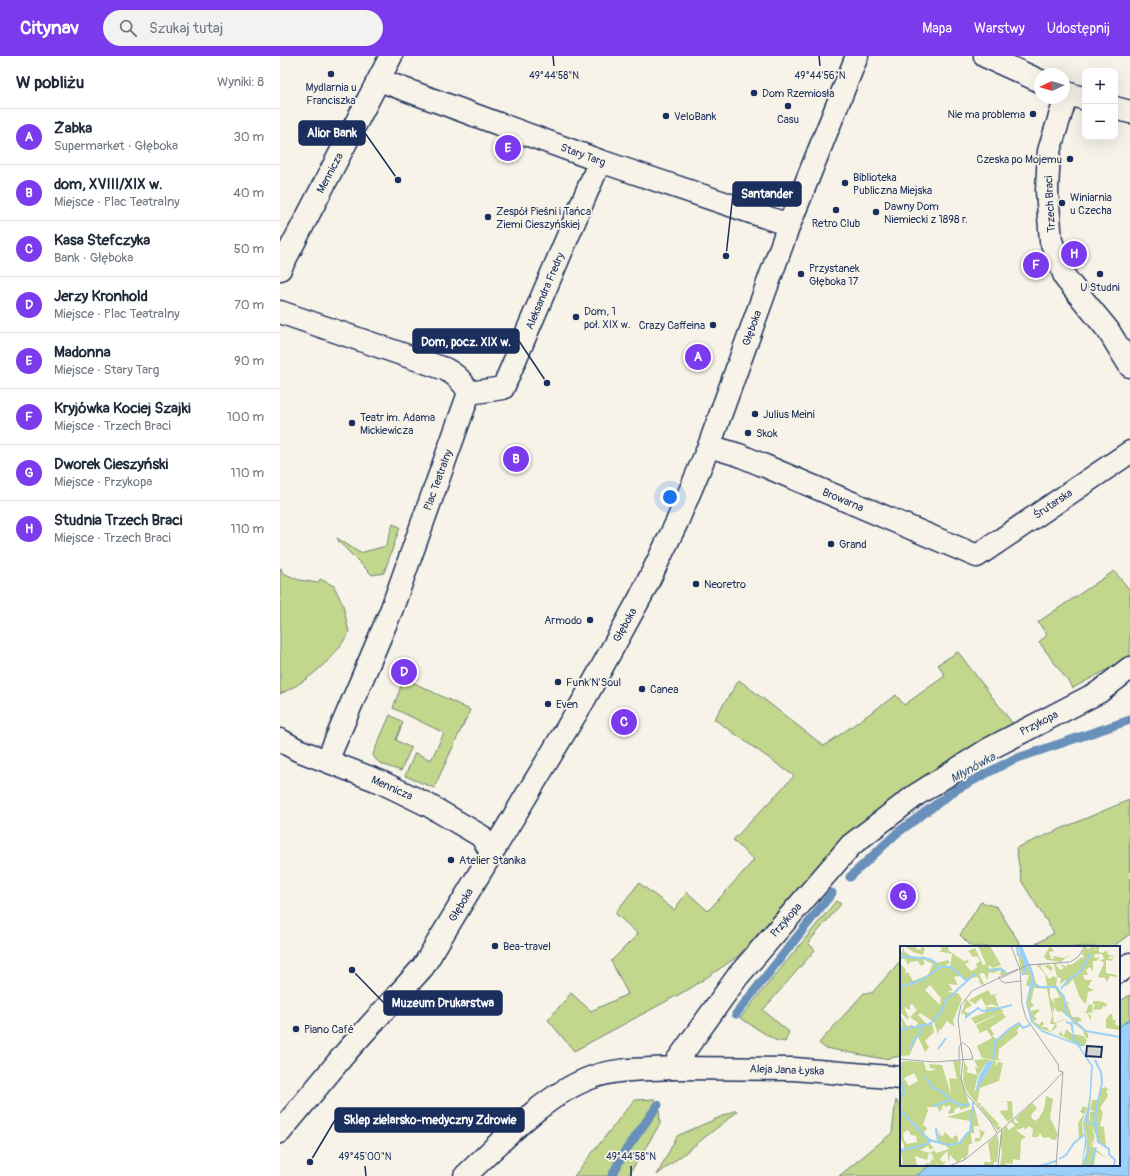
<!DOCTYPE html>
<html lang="pl">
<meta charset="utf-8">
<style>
:root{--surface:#fff;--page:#f2f2f3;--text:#1f2937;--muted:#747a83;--line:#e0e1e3;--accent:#7c3aed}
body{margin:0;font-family:Pangolin,sans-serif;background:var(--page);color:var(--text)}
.controls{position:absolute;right:12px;top:12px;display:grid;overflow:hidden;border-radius:8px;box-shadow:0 4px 16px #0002}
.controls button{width:36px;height:36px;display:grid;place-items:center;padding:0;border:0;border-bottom:1px solid var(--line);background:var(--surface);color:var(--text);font:20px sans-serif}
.compass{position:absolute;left:754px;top:12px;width:36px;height:36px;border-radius:50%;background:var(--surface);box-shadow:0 4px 16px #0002;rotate:266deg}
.you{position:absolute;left:390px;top:441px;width:14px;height:14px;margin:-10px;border:3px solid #fff;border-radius:50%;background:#1a73e8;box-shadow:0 0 0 6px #1a73e833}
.badge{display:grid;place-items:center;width:26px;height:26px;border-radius:50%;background:var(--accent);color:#fff;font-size:13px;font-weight:700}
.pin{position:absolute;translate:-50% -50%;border:2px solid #fff;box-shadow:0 1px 4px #0006}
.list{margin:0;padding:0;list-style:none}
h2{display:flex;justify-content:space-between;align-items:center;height:52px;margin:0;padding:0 16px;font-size:17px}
h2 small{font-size:13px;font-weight:400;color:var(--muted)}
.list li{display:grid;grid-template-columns:26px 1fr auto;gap:12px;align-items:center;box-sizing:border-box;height:56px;padding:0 16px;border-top:1px solid var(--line)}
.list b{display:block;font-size:15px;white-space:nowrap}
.list p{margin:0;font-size:13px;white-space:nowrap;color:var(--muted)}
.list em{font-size:13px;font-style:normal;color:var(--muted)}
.icon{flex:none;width:22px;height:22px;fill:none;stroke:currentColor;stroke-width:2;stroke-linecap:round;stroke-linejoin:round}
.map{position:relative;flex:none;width:850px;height:1120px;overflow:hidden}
header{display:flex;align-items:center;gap:24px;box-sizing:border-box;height:56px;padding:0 20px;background:var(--accent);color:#fff}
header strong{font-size:19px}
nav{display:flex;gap:22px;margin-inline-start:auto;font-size:14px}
.search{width:280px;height:36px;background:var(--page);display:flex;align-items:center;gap:10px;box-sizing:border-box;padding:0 14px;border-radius:22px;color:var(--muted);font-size:15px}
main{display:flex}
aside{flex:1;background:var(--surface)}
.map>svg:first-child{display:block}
.green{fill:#c2d78c;stroke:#6e8375}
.water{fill:#9ad0f9;stroke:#6790bb}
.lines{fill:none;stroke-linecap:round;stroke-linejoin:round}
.stream{stroke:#6790bb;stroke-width:9}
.street-casing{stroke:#1b2f5e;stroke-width:25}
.secondary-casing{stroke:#1b2f5e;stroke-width:25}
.street{stroke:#f7f3e8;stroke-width:22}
.secondary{stroke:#f7f3e8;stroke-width:22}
.ticks{fill:none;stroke:#1b2f5e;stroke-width:1.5}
.poi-dot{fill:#1b2f5e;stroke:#f7f3e8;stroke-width:1.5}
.labels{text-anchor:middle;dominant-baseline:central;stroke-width:3.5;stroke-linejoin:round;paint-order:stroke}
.poi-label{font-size:11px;fill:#1b2f5e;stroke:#f7f3e8;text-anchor:start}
.street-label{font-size:11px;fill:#1b2f5e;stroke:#f7f3e8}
.water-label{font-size:12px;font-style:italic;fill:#3b5785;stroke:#f7f3e8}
.inset-river{fill:none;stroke:#9ad0f9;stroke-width:2}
.inset-road{fill:none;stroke:#9fa5b1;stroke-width:1}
.view{fill:#1b2f5e;fill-opacity:0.15;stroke:#1b2f5e;stroke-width:2}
.inset-edge{fill:none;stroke:#1b2f5e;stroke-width:2}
.ticks-label{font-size:10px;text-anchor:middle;fill:#1b2f5e;stroke:#f7f3e8;stroke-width:3.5;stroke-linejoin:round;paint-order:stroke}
.leader{fill:none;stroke:#1b2f5e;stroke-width:1.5}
.callout-dot{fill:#1b2f5e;stroke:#f7f3e8;stroke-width:1.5}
.callout{fill:#1b2f5e;stroke:#1b2f5e;stroke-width:1.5}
.callout-label{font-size:12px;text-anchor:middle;font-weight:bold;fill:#fff}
</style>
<header>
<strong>Citynav</strong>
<div class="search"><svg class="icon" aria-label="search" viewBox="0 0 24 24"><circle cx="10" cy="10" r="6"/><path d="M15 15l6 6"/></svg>Szukaj tutaj</div>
<nav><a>Mapa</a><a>Warstwy</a><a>Udostępnij</a></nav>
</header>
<main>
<aside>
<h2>W pobliżu<small>Wyniki: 8</small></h2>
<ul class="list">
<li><span class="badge">A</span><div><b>Żabka</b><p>Supermarket · Głęboka</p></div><em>30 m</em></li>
<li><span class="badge">B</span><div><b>dom, XVIII/XIX w.</b><p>Miejsce · Plac Teatralny</p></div><em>40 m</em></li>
<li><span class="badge">C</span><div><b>Kasa Stefczyka</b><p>Bank · Głęboka</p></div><em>50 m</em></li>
<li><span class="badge">D</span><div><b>Jerzy Kronhold</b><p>Miejsce · Plac Teatralny</p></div><em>70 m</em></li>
<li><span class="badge">E</span><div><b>Madonna</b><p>Miejsce · Stary Targ</p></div><em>90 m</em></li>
<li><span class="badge">F</span><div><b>Kryjówka Kociej Szajki</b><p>Miejsce · Trzech Braci</p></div><em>100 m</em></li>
<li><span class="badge">G</span><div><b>Dworek Cieszyński</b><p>Miejsce · Przykopa</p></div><em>110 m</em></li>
<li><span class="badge">H</span><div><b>Studnia Trzech Braci</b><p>Miejsce · Trzech Braci</p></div><em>110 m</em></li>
</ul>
</aside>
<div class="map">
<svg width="850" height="1120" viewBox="0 0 850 1120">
<rect width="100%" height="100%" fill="#f7f3e8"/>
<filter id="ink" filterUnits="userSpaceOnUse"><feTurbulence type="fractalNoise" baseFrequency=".025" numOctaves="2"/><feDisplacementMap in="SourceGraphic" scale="8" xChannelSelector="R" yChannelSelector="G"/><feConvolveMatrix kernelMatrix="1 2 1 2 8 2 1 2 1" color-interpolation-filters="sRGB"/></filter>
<g filter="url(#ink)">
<path class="green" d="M113 468 120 471 104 517 92 519 60 487 57 482 80 497 106 490Z
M0 512 2 513 1 516 19 524 38 527 40 523 54 530 63 549 69 576C55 603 27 626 0 638Z
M834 515 850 534V601L793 632 759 586 767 579 758 566Z
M678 596 733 668 679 702 525 826 457 901 411 932 294 995 268 964 291 937 311 955 348 938 331 905 358 878 335 857 359 827 394 854 407 836 428 855 474 804 453 784 514 720 434 663 459 624 544 690 616 639 624 649 665 620 658 608Z
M124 622 190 654 154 732 125 720 135 697 151 704 164 677 113 652Z
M110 659 123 666 116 684 131 692 121 715C112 711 95 709 93 698Z
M849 744 850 878 832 891H751L774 877 742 826 736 792Z
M556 845 561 848 528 887 535 894 483 954 509 976 505 986 495 984 460 962Z
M701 846 717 851 742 891H692L680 879Z
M621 904V1000L604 1003 545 992 539 987 584 937H592Z
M850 939V963L839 971V946Z
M375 1043 379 1049 380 1068 348 1120H294L354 1044Z
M616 1044 621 1052V1109H651L636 1120H559L612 1077Z
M456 1054 457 1056 377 1119 397 1080Z"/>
<path class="water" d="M850 963V1120H636L651 1109H839V971Z"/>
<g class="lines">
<path class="stream" d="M570 821 617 777 677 733 732 704 850 664
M456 958 552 837
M332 1120 343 1098 378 1049"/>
<g class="street-casing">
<path id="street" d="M705 0 760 25
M99 24 320 105 509 169
M784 36 805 43
M787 38 769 95 767 135 771 185 786 223 828 274 850 310
M835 52 850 56
M0 213 111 0
M0 256 165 313C176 319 183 325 189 337L111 555 47 705
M189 337 223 332 320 105
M429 390 459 399 697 500 850 396
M0 684 18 694 101 726 148 749 201 780 212 797
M0 1076 68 994 143 911 304 644 361 540 397 466 429 390 509 169 577 0
M185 1120C221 1086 266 1037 313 1021 337 1012 366 1014 392 1012L458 920 571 789 636 739 709 693 819 636 850 612"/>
</g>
<g class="secondary-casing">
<path id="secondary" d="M839 916 850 908
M392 1012 514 1013 621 1022"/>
</g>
<use href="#street" class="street"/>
<use href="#secondary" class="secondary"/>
</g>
</g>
<path class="ticks" d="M273 0 274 10M539 0 540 10M85 1110 86 1120M351 1110V1120"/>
<g class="poi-dot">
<circle cx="51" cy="18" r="4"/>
<circle cx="474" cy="37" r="4"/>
<circle cx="508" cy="50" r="4"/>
<circle cx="753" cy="58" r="4"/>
<circle cx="386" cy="60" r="4"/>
<circle cx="790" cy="103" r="4"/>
<circle cx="565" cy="127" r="4"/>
<circle cx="782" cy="147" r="4"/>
<circle cx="556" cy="154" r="4"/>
<circle cx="596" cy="156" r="4"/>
<circle cx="208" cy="161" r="4"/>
<circle cx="521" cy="218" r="4"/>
<circle cx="820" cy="218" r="4"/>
<circle cx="296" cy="261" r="4"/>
<circle cx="433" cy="269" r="4"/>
<circle cx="475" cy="358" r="4"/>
<circle cx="72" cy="367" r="4"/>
<circle cx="468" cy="377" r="4"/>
<circle cx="551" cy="488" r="4"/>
<circle cx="416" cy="528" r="4"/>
<circle cx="310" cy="564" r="4"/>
<circle cx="278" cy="626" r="4"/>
<circle cx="362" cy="633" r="4"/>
<circle cx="268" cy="648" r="4"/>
<circle cx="171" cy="804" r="4"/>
<circle cx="215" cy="890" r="4"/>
<circle cx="16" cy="973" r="4"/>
</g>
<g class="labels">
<g class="poi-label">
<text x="51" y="31" text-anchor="middle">Mydlarnia u<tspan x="51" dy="13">Franciszka</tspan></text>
<text x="482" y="37">Dom Rzemiosła</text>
<text x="745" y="58" text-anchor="end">Nie ma problema</text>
<text x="394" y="60">VeloBank</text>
<text x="508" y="63" text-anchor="middle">Casu</text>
<text x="782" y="103" text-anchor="end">Czeska po Mojemu</text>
<text x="573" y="121">Biblioteka<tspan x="573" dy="13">Publiczna Miejska</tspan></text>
<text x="790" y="141">Winiarnia<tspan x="790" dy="13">u Czecha</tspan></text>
<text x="604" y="150">Dawny Dom<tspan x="604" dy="13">Niemiecki z 1898 r.</tspan></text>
<text x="216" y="155">Zespół Pieśni i Tańca<tspan x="216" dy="13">Ziemi Cieszyńskiej</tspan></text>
<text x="556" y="167" text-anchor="middle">Retro Club</text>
<text x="529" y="212">Przystanek<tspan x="529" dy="13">Głęboka 17</tspan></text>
<text x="820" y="231" text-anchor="middle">U Studni</text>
<text x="304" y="255">Dom, 1<tspan x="304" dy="13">poł. XIX w.</tspan></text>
<text x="425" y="269" text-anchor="end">Crazy Caffeina</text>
<text x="483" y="358">Julius Meini</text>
<text x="80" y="361">Teatr im. Adama<tspan x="80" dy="13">Mickiewicza</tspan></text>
<text x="476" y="377">Skok</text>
<text x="559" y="488">Grand</text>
<text x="424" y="528">Neoretro</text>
<text x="302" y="564" text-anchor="end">Armodo</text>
<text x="286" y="626">Funk'N'Soul</text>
<text x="370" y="633">Canea</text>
<text x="276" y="648">Even</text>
<text x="179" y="804">Atelier Stanika</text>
<text x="223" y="890">Bea-travel</text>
<text x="24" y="973">Piano Café</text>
</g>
<g class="street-label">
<text transform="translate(303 99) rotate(20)">Stary Targ</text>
<text transform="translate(50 117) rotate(-62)">Mennicza</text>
<text transform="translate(770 148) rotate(-93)">Trzech Braci</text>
<text transform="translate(265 235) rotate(-67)">Aleksandra Fredry</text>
<text transform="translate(472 272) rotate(-70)">Głęboka</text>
<text transform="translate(158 424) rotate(-70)">Plac Teatralny</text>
<text transform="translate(563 444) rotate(23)">Browarna</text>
<text transform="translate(773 448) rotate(-34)">Śrutarska</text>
<text transform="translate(345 569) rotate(-61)">Głęboka</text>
<text transform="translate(759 667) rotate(-27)">Przykopa</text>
<text transform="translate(112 732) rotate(24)">Mennicza</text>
<text transform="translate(181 849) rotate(-59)">Głęboka</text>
<text transform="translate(506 864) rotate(-49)">Przykopa</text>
<text transform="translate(507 1014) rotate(2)">Aleja Jana Łyska</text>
</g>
<g class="water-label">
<text transform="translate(693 712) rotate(-29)">Młynówka</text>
</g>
</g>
<g transform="translate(620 890)">
<rect width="220" height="220" fill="#f7f3e8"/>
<path d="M4 0V5L13 12H16V8L17 12 23 10 36 17 48 14 50 16 46 20 50 21 52 8 37 5H41L42 1H48L49 5 64 15 68 14 69 16 65 18 71 25 77 22 76 18 80 15 77 10 73 11 68 5 75 2 83 19 86 18 78 0H90L101 19 93 22 88 19 89 23 101 21 107 27 102 29 94 27 100 28 101 24 93 27 89 26 87 34 84 27 79 28 84 38 81 39 78 31 71 32 67 36 60 30 54 31 58 39 48 38 53 44 47 46 58 47 62 53 53 75 55 81 47 75 41 84 39 83 38 89 34 76 20 67 18 69 27 78 32 77 34 86 25 95 29 101 25 106 18 91 9 110 7 109 3 111 0 108V84L6 82 0 83 2 79 0 69 7 80 12 79 15 81 18 77 10 71 17 64 12 58 10 59V64L4 61 9 72 7 73 0 66V17L6 24 5 28 8 26 13 35 28 29 33 18 23 13 25 18 21 20 18 15 10 16 8 19 5 13H1L0 16V6H2ZM30 39 41 52 40 59 25 44ZM16 0V3L21 4V1L25 2 23 9 13 6 6 1ZM150 0 154 5 149 6 151 13H154L153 10 164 12 170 8 161 16 147 14 144 11ZM185 0 188 3 192 1 188 0H195L194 6 196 0 199 1V6L203 7 206 4V7L208 4V9L216 10 209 11V13L213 12 212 15 206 14V27L217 29V31L210 30 207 36 205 32 198 31 204 17 200 14 204 13 202 8H194L195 12 200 11 197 15H193V26L190 21 186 24 188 29H183L185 34H192L188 41 194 44 188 46 186 58 180 52 173 33 168 39 161 41 165 38 166 33 160 39 161 32 157 31 154 18H148L153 22 151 25 143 19 147 20V17L140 20 149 33 153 30 157 32 156 40H160L154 42H158L161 49H164L165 57 167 55 173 61 167 56 172 71H179L182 75 177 76 188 88V92L185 91 183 84 167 73 156 77 157 81 151 86 159 89 160 85 164 90 166 83 173 89 170 77 173 78V88L183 90 187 94 185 100H181L183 102 164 91 137 81 129 67 127 56 134 33 129 19 134 18 131 20 136 37 140 40H147L145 28 136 18 158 17 156 19 160 24 164 22 159 17 167 21V18L171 19 182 11 183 13 184 9H181ZM134 42 147 43 152 70 150 78H155L151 86 146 81H141L144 78 142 75 139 79 134 75 137 73 134 70 139 65V63L131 65 130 62 134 60 131 56ZM150 42H155L160 51 153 53 155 56 152 62 154 57 150 51ZM154 61 158 66 161 65 175 76 165 73 154 77 152 63 154 67ZM117 4 132 30 130 41 126 39 129 29H122ZM88 44 91 49 97 48 95 50 99 61 91 58 86 60 81 52 75 58 69 54ZM66 53 72 59 64 64 67 67 71 66 66 71 64 67 61 68ZM200 55 201 57V55L207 58 206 61 203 60 202 63 193 64 195 58 203 60 193 58 192 65 194 66 188 67 190 70 191 67V75L187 67H183L186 66 189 58 193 59V55ZM86 61H97L104 65 75 78 71 72 86 66ZM102 66 106 71 90 82 94 88 92 90 97 93 118 77 121 79 117 84 118 88 99 103 98 113 101 115 82 112 77 100 92 92 87 84 80 87 76 79ZM210 68H212L213 74H216L215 78 220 81V84L206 82V73ZM85 113 96 115 95 121 98 116 103 117 99 135 80 142 77 157H81L80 161 81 162V159L99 178 97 180 101 181 98 185 66 144 63 134 64 115 68 123 66 126 77 129 75 121 78 122 74 114ZM88 115 93 116 92 119 74 147 78 129ZM3 115 24 116 26 124 30 125 37 123 30 122 29 118 42 119 51 148 49 132 57 133 53 115H61L60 127 70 161 60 164V161L57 162 54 164V167L48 168 51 161 49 159 46 161 43 159 42 163 45 165 41 163 40 166 37 161H27L28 165 23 179 27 182 24 187 26 190 34 195 29 197 34 202 30 204 28 200 20 204 30 207 34 204 36 207 49 203 45 199H41V196L35 197 39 194 35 186 36 181 38 191 40 185V189L43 190 45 186 52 193 55 189 58 191V196L63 195 67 187 70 186V175L47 171 72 163 74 159 80 184 85 186 80 195 75 196V192H80V188L79 180H74V187H71L72 198H69L68 208 64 214 63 211 58 217 50 209 49 217 47 205 40 213 42 216 45 215 46 219 44 216 43 220H38V217L36 220H26L25 217 29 218 32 213 34 214 32 208 29 207 27 214 15 210 17 220H0L3 216 0 201 3 204 4 199 0 191V119ZM14 127 18 135 9 140 4 132ZM8 184 11 189 16 190 17 196 7 198 4 194 3 187ZM205 141 210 145 206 144 208 150 200 162 203 167 200 180 204 181 206 201 199 196 191 179H195L191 178 190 170V166L196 165 190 164 192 154H198L201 143ZM191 144 189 172 195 192 189 201 196 194 192 200 206 212 196 206 194 220H181L186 207 187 193 184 178ZM146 150 153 153 150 172 158 188 156 194 150 193V191L143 192 140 187 138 191H132L133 183 129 180 125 184 124 181 118 184 116 182 115 177H119L115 173 132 157 137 162 131 169 132 172 135 175 139 172 144 163ZM107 155H106L84 156 111 155H112L113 172 108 176 99 165 108 164ZM183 160 187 162 182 176 183 189 179 192 178 177 184 168 180 166ZM114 174 117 185 126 191 121 194 120 214 113 213V218L104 217 110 220H100L102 207 100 192 104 182 107 180 108 184 115 180 111 175ZM97 188 99 197 97 216H94V220H84V216H91L88 197Z" fill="#c2d78c" fill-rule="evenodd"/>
<path d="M118 0H122L134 29V37L127 57 134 77 142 84 178 98 193 120 190 161 184 178 187 196 181 220 185 195 183 177 189 158 191 120 177 99 142 86 131 76 126 57 132 30 120 9ZM88 115 93 116 92 119 75 147 79 130Z" fill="#9ad0f9"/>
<path class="inset-river" d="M117 0 118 9H121M0 10 30 13 37 18V22M88 24 101 23 106 26M122 29 125 26 124 14M133 37 139 41H156L164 51 166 68 186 85 220 91M0 41 22 34 41 21H51L67 35 76 27M161 43 168 34 181 25 190 8M92 64 112 59M65 72 78 62 82 65 96 64M166 76 172 78 173 87M0 84 30 78 42 65 45 55 67 35M173 88 174 95 183 100M11 103 12 96 21 87 20 81M38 103 46 92M92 113 95 106V96L109 83 119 77 123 82 130 79M195 114 201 126 202 137 195 168 196 179M25 130 33 142 41 145 52 155 60 159 70 158M0 134 5 147 0 152M33 160 51 154M0 164 29 194 49 199 60 197 67 187 70 186 73 156M188 165 187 175 196 180 198 196 209 203V208L215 214 214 220M36 182 38 195M0 205 27 198 30 195M159 213 166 209 174 197 184 189M140 220 156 215M184 220 189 201M190 220 196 201"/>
<path class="inset-road" d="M111 0 120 23 122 58 126 72 158 118 159 125 163 126M128 19 170 16 178 11 185 0M118 23 99 31V33L128 19M100 34 105 37 120 35M64 97 70 103 73 113M0 113 34 116 73 113M59 114V101L63 96M63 114 58 74 61 59 72 45 99 32M63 114 61 132 65 146 90 175 97 187M49 220 64 214 92 192 146 144 163 126M98 220 102 182M156 220 163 126"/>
<path class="view" d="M187 100 202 101 201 111 186 110Z"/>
<rect width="220" height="220" class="inset-edge"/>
</g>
<g class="ticks-label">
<text x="274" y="23">49°44'58"N</text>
<text x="540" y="23">49°44'56"N</text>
<text x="85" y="1104">49°45'00"N</text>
<text x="351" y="1104">49°44'58"N</text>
</g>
<path class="leader" d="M118 124L85 77M446 200L453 138M267 327L239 285M72 914L104 947M30 1106L55 1064"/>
<g class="callout-dot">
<circle cx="118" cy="124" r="4"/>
<circle cx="446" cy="200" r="4"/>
<circle cx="267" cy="327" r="4"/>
<circle cx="72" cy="914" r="4"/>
<circle cx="30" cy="1106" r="4"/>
</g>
<g class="callout">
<rect x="19" y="65" width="66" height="24" rx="4"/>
<rect x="453" y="126" width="68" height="24" rx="4"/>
<rect x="133" y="273" width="106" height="24" rx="4"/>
<rect x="104" y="935" width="118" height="24" rx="4"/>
<rect x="55" y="1052" width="189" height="24" rx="4"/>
</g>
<g class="callout-label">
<text x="52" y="81">Alior Bank</text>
<text x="487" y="142">Santander</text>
<text x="186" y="290">Dom, pocz. XIX w.</text>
<text x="163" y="951">Muzeum Drukarstwa</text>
<text x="150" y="1068">Sklep zielarsko-medyczny Zdrowie</text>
</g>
</svg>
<div class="controls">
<button>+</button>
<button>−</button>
</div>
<svg class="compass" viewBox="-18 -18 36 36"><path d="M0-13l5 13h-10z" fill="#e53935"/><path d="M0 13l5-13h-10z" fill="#747a83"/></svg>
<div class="you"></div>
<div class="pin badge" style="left:418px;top:301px">A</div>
<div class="pin badge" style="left:236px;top:403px">B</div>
<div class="pin badge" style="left:344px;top:666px">C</div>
<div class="pin badge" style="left:124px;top:616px">D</div>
<div class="pin badge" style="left:228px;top:92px">E</div>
<div class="pin badge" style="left:756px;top:209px">F</div>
<div class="pin badge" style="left:623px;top:840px">G</div>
<div class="pin badge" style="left:794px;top:198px">H</div>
</div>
</main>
